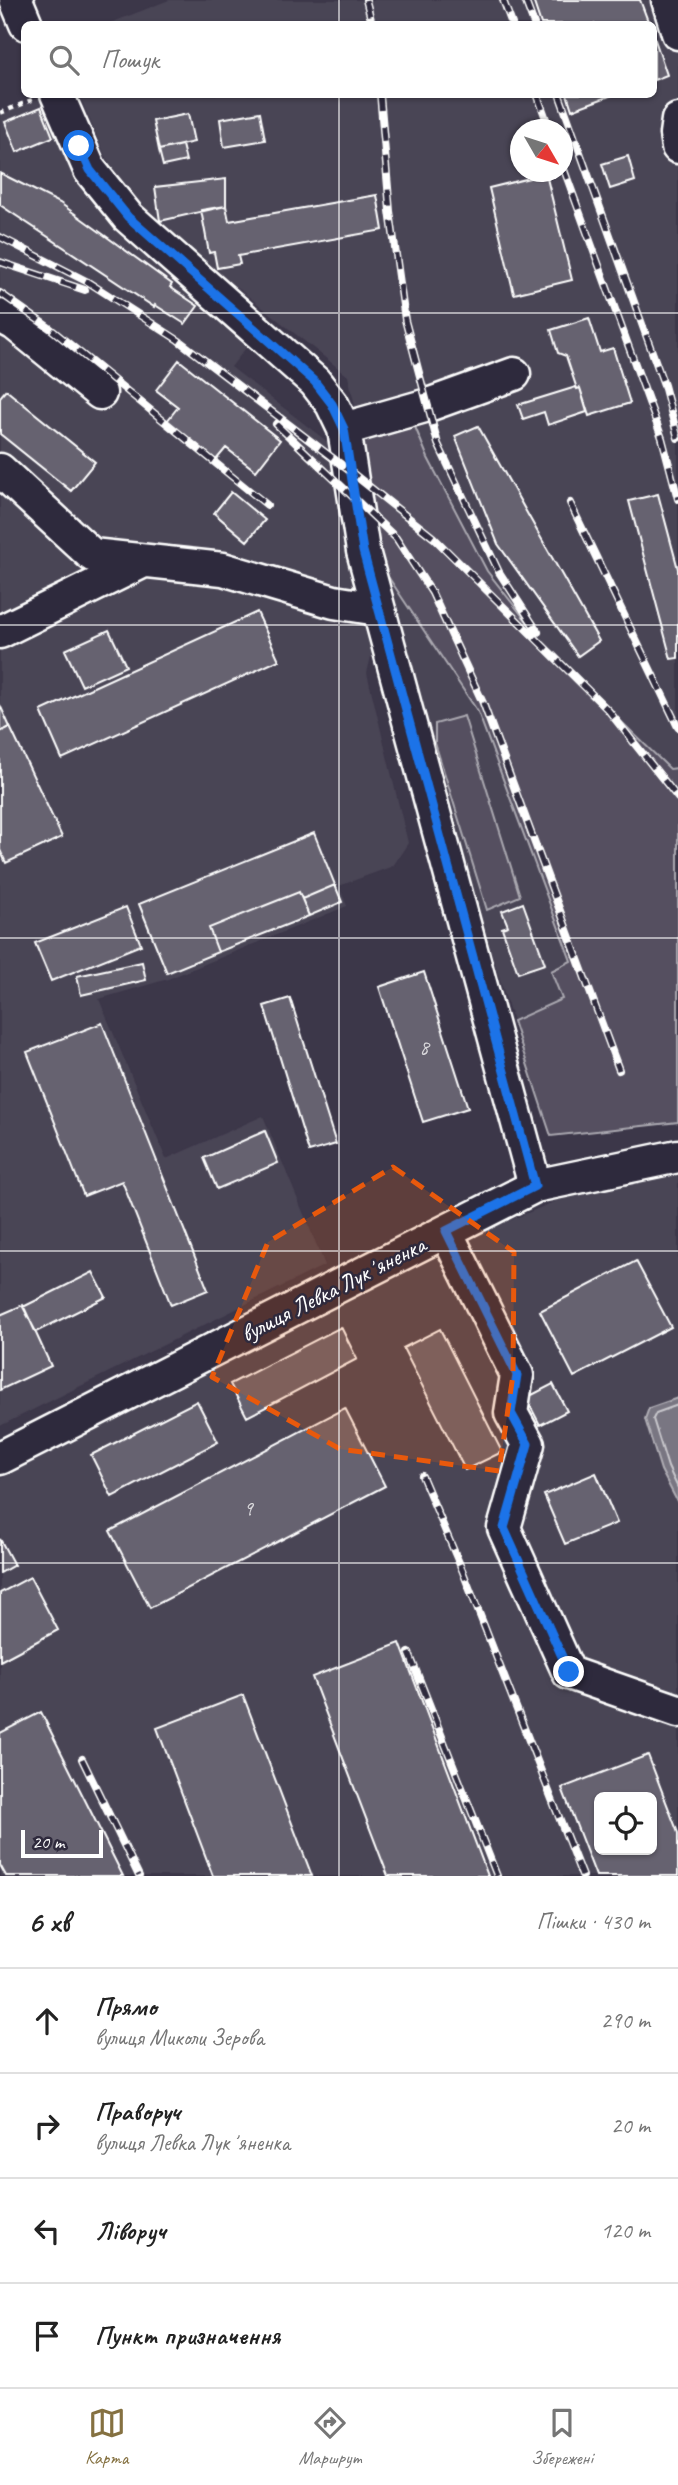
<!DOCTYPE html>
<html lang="uk">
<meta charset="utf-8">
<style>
:root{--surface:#fff;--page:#f6f6f6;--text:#222;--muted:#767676;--line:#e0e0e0;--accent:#857141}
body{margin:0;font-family:Caveat,sans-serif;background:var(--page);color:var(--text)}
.controls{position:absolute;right:21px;bottom:21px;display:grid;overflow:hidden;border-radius:10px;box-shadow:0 2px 5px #0004}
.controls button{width:63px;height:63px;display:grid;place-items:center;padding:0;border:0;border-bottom:2px solid var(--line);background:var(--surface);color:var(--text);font:35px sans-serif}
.compass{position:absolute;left:510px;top:119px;width:63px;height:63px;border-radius:50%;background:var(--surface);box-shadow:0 2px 5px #0004;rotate:129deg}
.scale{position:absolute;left:21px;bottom:18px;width:82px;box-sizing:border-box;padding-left:7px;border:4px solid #fff;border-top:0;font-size:19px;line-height:24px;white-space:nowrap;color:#fff;-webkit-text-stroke:5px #2f2a3d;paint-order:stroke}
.stop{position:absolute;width:21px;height:21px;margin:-16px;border:5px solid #1a73e8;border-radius:50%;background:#fff}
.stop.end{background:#1a73e8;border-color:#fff;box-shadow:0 2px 7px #0008}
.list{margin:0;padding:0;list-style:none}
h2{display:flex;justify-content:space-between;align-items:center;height:91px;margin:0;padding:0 28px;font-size:30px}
h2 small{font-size:23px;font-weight:400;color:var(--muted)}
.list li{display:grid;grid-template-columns:46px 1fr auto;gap:21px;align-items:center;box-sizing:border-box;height:105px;padding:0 28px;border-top:2px solid var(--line)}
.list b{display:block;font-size:26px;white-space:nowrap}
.list p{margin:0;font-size:23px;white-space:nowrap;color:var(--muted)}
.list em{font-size:23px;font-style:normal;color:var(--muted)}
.icon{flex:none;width:38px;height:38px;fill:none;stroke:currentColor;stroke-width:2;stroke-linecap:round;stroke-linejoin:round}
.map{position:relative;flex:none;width:678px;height:1876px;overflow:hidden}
.search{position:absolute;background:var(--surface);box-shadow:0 2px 5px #0004;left:21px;right:21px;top:21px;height:77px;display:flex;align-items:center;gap:18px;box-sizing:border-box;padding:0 24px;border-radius:10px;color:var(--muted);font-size:26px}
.sheet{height:511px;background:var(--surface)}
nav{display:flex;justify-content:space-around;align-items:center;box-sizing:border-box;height:98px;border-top:2px solid var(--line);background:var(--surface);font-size:19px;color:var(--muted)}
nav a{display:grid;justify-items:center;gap:4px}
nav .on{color:var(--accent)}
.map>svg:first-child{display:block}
.built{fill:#494455;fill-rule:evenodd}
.green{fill:#555060;stroke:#aaa8b0;stroke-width:2}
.water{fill:#797682;stroke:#afadb4;stroke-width:2}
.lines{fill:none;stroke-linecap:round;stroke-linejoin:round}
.shore{stroke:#c9c8cd;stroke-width:2}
.building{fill:#666270;stroke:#fff;stroke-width:2;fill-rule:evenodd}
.minor-casing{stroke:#fff;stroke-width:37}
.path{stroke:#fff;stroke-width:4.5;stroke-dasharray:5 5;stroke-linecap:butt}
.minor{stroke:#2f2a3d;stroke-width:32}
.rail-casing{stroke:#fff;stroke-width:8}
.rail{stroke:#2f2a3d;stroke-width:5;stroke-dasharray:16;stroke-linecap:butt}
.route{stroke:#1a73e8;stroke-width:9}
.marked{fill:#e8590c;fill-opacity:0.2;stroke:#e8590c;stroke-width:5;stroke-dasharray:14 9;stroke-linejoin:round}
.grid{fill:none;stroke:#fff;stroke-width:2;stroke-opacity:0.55}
.labels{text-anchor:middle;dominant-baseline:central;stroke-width:5;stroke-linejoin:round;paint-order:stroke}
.number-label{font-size:21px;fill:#d9d8db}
.street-label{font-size:24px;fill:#fff;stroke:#2f2a3d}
</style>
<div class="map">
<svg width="678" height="1876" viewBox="0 0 678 1876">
<rect width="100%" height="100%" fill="#3c3749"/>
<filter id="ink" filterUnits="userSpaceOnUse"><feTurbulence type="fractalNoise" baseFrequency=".0143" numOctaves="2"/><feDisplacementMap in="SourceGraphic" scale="14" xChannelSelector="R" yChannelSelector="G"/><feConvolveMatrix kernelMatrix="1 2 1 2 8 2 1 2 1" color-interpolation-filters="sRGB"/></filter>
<g filter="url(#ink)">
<path class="built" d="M169 0H678V768L670 770 554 656 487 571 428 458 408 411 360 427 348 376 145 214 106 158 79 95 654 94V24H108ZM520 130H562V172H520Z
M43 96 252 340 231 367 329 443 360 536 478 712 571 961 562 999 513 1021 423 737 427 712 376 636 367 673 408 843 393 866 339 886 347 906 168 979 99 999 166 1159 263 1116 325 1265 0 1426V115Z
M678 1168V1876H0V1479L434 1252 592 1186ZM599 1797H652V1850H599Z"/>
<path class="green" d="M408 410 428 458 487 571 554 656 670 769 678 768V1122L551 1136 513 1021 562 999 551 971 571 961 478 712 369 548 360 427Z
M464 716 520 896 487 910 435 743V724Z"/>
<path class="water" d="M678 1398V1503L661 1470 645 1419 649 1408Z"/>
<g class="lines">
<path class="shore" d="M678 1405 656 1413 653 1419 668 1467 678 1488"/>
</g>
<path class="building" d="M533 0H640L649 24H541Z
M654 37 667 75 654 80Z
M567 94H615L572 110Z
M41 107 53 137 17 152 5 122Z
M260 112 265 140 224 147 220 119Z
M188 114 194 142 159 150 153 121Z
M182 145 186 161 163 166 159 150Z
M628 156 635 181 610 189 602 164Z
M0 173 60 203 172 284 170 287 198 306 185 324 155 305 154 307 0 205Z
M546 174 572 280 514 294 489 188Z
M226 179V206L160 221 155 187Z
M377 195 383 230 238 256 240 264 217 268 214 252 209 253 201 210 226 206 229 221Z
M589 318 600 352 613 348 630 403 589 416 580 388 577 389 566 356 558 353 551 330Z
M179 360 280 440 256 471 226 448 216 460 167 421 178 407 156 390Z
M576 387 577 389 580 388 587 412 548 425 544 412 523 419 518 405Z
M6 390 95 462 71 491 0 434V397Z
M478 426 599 641 578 656 498 544 455 436Z
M231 492 265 520 247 541 214 513Z
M658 494 678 569V658L671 659 629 501Z
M257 612 279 660 62 759 41 711Z
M109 630 126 666 82 686 65 650Z
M0 705 10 727 0 732Z
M10 727 62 837 6 863 0 850V732Z
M314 833 335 885 302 899 299 892 209 928 218 952 167 973 139 904Z
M335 885 342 902 309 916 302 899Z
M299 892 309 916 218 952 209 928Z
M523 903 545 964 518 973 502 928 508 926 502 911Z
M126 907 141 945 51 981 35 943Z
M142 962 146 980 81 995 77 976Z
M424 972 468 1108 423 1122 379 987Z
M290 998 336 1144 309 1152 264 1006Z
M102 1023 208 1290 171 1305 122 1181 84 1196 27 1052Z
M265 1131 278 1163 217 1189 204 1158Z
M636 1261 671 1327 574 1377 540 1311Z
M93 1272 106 1297 36 1332 23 1307Z
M23 1305 51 1366 0 1390V1315Z
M341 1327 357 1359 247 1417 230 1384Z
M440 1329 502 1452 465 1470 403 1348Z
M553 1384 567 1411 540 1425 526 1398Z
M197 1401 218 1442 112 1497 91 1455Z
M345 1408 385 1486 150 1608 110 1531Z
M596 1473 617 1523 565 1544 544 1495Z
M0 1539 14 1565 0 1573Z
M30 1577 58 1630 0 1661V1593Z
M400 1643 488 1876H388L312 1677Z
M243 1695 312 1876H213L157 1728Z
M41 1712 123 1876H6L0 1865V1733Z
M648 1755 678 1833V1876H596L562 1788ZM599 1797H652V1850H599Z"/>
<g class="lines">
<g class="minor-casing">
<path id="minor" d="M16 0 26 24
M668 0 678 33
M57 94 90 170 128 217 315 382 332 404 344 429 363 551 535 1186
M678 120 676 134 678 147
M0 316 15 324 100 393
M344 429 428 405 514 374
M0 470 92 555 223 569 334 602 378 609
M0 632 144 561
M446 1232 517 1375 511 1413 528 1444 504 1528 569 1673 678 1711
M0 1458 535 1186 678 1156"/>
</g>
<path class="path" d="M0 113 32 100"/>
<use href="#minor" class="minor"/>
<g class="rail-casing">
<path id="rail" d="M366 0 372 24
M503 0 512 24
M525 0 534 24
M380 94 390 211 405 320 438 444 499 572 538 632
M537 94 550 130
M559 94 664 385 678 438
M562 164 662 438 678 499
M0 237 88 282 178 340 351 472 434 538 608 710 678 798
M0 262 85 290
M0 293 51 329 267 505
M276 424 396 538 432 593 483 703 619 1070
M570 503 678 727
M422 1476 463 1572 582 1876
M409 1653 497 1876
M82 1759 139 1876"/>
</g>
<use href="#rail" class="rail"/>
</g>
</g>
<g class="lines" filter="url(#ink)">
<path class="route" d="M79 146 90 170 128 217 315 382 332 404 344 429 363 551 535 1186 446 1231 517 1375 511 1413 528 1444 504 1528 569 1672"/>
</g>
<path class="marked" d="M393 1167 514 1252 513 1375 499 1471 340 1449 212 1377 268 1242Z"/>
<path class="grid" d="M339 0V24M339 94V1876M0 313H678M0 625H678M0 938H678M0 1251H678M0 1563H678"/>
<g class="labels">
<g class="number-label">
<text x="424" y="1047">8</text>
<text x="248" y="1508">9</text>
</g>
<g class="street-label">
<text transform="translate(333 1289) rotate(-27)">вулиця Левка Лукʼяненка</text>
</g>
</g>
</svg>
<div class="controls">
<button><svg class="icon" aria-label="locate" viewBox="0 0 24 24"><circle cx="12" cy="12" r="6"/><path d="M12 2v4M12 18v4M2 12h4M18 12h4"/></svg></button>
</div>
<svg class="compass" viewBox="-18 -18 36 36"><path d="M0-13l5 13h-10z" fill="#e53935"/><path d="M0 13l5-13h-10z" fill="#767676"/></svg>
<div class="scale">20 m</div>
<div class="stop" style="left:79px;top:146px"></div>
<div class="stop end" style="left:569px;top:1672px"></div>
<div class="search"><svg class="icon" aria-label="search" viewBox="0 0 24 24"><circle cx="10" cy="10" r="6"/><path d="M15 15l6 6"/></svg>Пошук</div>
</div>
<section class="sheet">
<h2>6 хв<small>Пішки · 430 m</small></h2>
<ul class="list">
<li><svg class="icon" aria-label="ahead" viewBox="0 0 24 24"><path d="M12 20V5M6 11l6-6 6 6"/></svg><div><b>Прямо</b><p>вулиця Миколи Зерова</p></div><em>290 m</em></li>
<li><svg class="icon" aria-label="right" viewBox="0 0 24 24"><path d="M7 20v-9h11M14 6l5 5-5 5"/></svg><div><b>Праворуч</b><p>вулиця Левка Лукʼяненка</p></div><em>20 m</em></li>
<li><svg class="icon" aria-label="left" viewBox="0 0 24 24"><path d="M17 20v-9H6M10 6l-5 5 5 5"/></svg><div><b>Ліворуч</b></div><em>120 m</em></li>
<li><svg class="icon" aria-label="arrive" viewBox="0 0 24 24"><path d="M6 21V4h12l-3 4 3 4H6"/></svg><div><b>Пункт призначення</b></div></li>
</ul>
</section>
<nav>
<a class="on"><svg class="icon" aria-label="map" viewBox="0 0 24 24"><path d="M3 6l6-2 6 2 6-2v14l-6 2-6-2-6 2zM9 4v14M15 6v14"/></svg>Карта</a>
<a><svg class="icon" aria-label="directions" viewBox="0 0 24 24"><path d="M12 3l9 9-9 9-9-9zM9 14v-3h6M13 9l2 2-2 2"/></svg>Маршрут</a>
<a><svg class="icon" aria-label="saved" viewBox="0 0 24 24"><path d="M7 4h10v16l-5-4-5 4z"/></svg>Збережені</a>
</nav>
